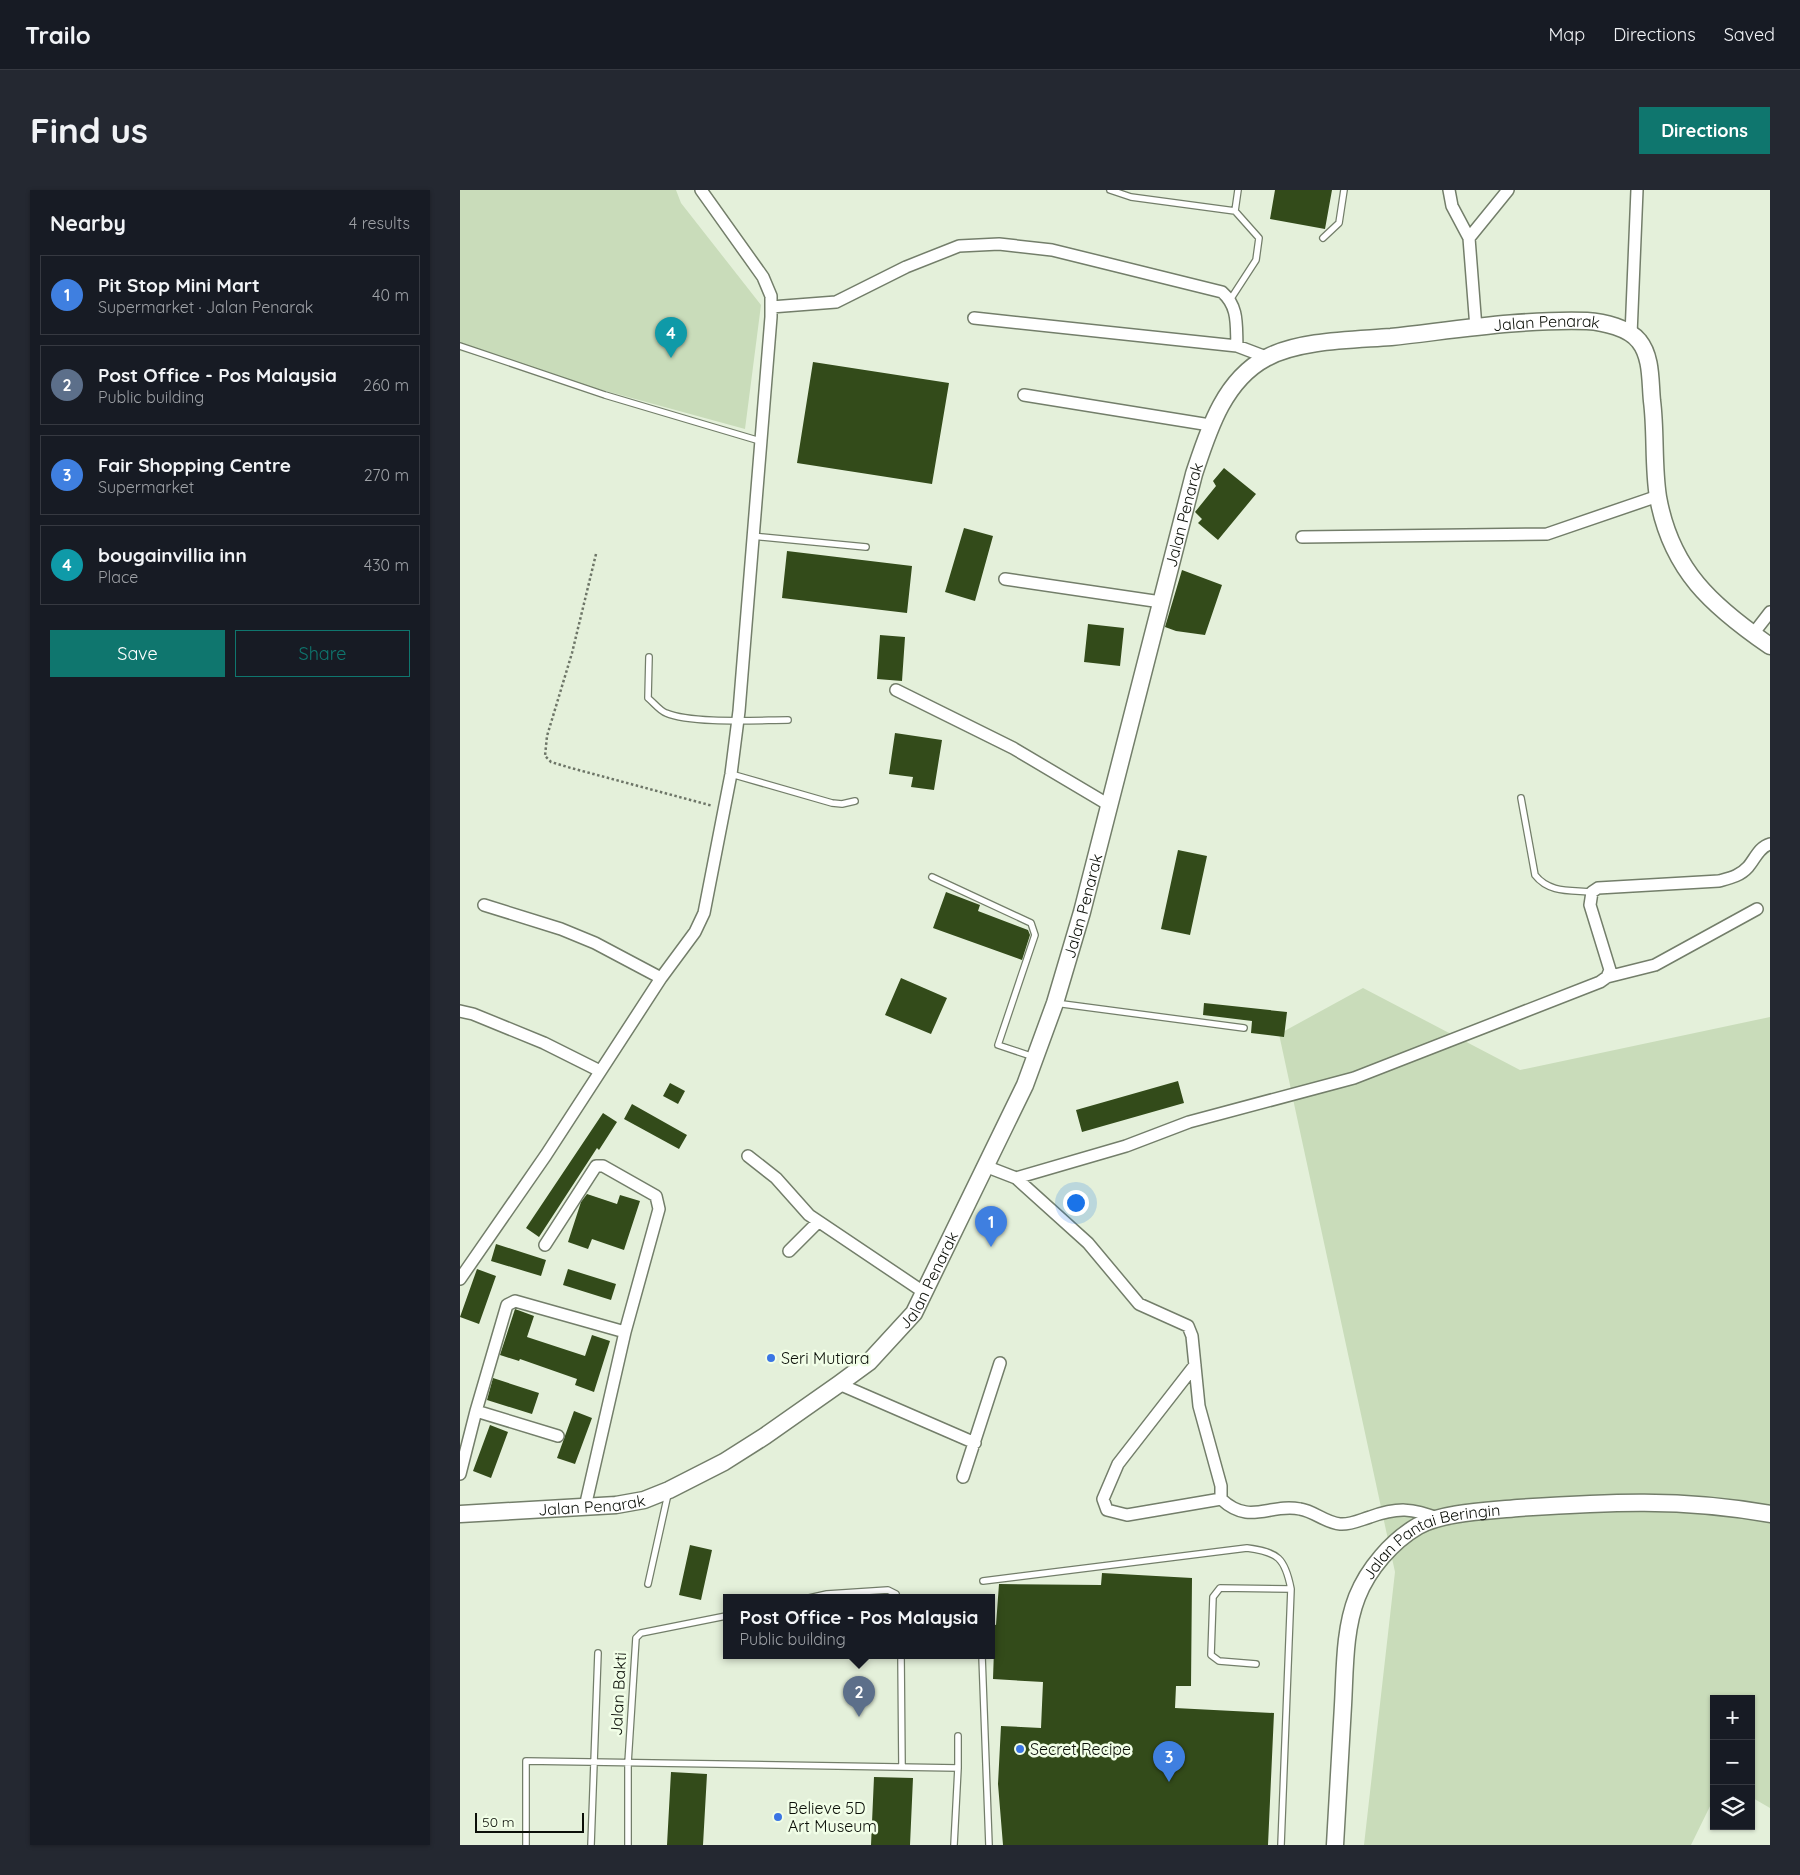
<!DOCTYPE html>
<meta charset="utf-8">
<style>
:root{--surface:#171b24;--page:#242831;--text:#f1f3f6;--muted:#9ea1a6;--line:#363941;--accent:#0f766e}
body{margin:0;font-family:Quicksand,sans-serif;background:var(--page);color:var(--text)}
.controls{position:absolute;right:15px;bottom:15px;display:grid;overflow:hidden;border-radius:0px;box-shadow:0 1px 4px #0004}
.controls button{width:45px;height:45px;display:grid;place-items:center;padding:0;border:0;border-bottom:1px solid var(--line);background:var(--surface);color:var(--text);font:25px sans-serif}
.scale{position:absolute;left:15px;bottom:12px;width:109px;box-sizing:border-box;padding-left:5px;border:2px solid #0b0f08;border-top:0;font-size:14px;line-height:18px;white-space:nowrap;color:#0b0f08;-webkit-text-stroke:4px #f1fee7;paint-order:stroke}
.you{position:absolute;left:615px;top:1012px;width:18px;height:18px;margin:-12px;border:4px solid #fff;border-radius:50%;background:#1a73e8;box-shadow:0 0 0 8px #1a73e833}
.badge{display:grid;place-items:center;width:32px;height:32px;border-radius:50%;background:var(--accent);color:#fff;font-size:16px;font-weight:700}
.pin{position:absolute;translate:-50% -41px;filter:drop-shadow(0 1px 2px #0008)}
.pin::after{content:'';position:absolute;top:26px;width:18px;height:15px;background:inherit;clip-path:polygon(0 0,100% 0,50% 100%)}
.popup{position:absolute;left:263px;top:1404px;width:272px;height:65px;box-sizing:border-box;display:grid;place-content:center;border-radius:0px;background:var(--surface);filter:drop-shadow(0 1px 4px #0005);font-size:16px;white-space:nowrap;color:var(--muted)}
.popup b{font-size:19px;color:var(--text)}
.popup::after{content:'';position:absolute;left:50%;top:100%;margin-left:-10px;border:10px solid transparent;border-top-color:var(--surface)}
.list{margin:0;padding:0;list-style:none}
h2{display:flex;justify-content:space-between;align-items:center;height:65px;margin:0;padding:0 20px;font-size:21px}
h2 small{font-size:16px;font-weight:400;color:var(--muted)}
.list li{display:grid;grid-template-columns:32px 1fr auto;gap:15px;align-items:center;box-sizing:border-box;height:80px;margin:0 10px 10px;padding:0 10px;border:1px solid var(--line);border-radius:0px}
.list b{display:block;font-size:19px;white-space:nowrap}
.list p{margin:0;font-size:16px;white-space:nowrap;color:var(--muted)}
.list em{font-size:16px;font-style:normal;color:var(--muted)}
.actions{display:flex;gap:10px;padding:15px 20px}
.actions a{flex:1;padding:11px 0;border:1px solid var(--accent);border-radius:0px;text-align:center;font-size:18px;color:var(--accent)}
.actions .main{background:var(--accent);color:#fff}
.icon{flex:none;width:28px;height:28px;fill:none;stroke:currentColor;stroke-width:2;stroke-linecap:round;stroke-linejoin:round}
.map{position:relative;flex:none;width:1310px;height:1655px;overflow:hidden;border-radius:0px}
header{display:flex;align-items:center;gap:30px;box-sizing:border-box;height:70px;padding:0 25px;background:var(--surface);border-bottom:1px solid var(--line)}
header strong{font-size:24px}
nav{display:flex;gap:28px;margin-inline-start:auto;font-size:18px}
.intro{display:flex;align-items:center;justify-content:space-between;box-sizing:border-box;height:120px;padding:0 30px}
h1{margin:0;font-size:35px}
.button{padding:12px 22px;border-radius:0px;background:var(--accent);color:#fff;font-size:18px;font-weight:700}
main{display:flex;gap:30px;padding:0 30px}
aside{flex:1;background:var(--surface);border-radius:0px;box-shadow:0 1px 4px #0004}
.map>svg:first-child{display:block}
.green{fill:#c9dcba}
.building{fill:#334b1a}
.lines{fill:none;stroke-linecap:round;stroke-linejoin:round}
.lane-casing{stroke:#737e6a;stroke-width:8}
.street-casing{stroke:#737e6a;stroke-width:14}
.secondary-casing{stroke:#737e6a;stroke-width:19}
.path{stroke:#6d7567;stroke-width:2.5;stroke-dasharray:2.5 2.5;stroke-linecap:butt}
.lane{stroke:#fff;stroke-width:5.5}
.street{stroke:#fff;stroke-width:11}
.secondary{stroke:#fff;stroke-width:16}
.poi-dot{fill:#3a75e4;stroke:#f1fee7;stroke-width:2}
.labels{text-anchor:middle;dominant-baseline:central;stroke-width:5;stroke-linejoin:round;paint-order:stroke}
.street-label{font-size:16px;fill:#0b0f08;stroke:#f1fee7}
.poi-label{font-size:16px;fill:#0b0f08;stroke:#f1fee7;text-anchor:start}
</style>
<header>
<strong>Trailo</strong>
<nav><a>Map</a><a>Directions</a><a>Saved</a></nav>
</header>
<div class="intro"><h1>Find us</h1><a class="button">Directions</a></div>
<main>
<aside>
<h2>Nearby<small>4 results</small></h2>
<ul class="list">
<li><span class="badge" style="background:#3f7fe0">1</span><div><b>Pit Stop Mini Mart</b><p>Supermarket · Jalan Penarak</p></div><em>40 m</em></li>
<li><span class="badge" style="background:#5c6f8a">2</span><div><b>Post Office - Pos Malaysia</b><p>Public building</p></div><em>260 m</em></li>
<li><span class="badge" style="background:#3f7fe0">3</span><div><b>Fair Shopping Centre</b><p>Supermarket</p></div><em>270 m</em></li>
<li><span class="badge" style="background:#0f9aa8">4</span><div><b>bougainvillia inn</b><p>Place</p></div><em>430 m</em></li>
</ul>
<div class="actions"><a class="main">Save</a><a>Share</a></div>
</aside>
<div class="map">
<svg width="1310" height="1655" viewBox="0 0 1310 1655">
<rect width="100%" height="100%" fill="#e4f0da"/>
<path class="green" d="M0 0H216L221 13 301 115 285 239 0 161Z
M903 798 1060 880 1310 827V1618L1291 1607V1509H1254V1608L1231 1655H904L935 1382 819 844Z"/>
<path class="building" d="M815 0H872L865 39 810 29Z
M353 172 489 193 472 294 337 273Z
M764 278 796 304 758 350 738 333 742 329 735 322 756 296 753 291Z
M504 338 533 346 515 411 485 402Z
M327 361 452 376 447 423 322 408Z
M722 380 762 395 745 445 716 441 705 437Z
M628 434 664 438 660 476 624 472Z
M420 445 445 447 442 491 417 489Z
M435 543 482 550 474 600 451 597 453 587 429 584Z
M718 660 747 666 730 745 701 739Z
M486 702 520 715 518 721 568 740 570 745 562 770 473 738Z
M441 788 487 808 471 844 425 825Z
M744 813 827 822 824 847 791 843 792 831 743 825Z
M718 891 724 913 622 942 616 920Z
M210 893 225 901 218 914 203 906Z
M172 914 227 945 219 959 164 929Z
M143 923 157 932 139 960 137 958 79 1047 66 1038Z
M127 1004 157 1014 160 1005 180 1011 164 1060 132 1049 128 1059 108 1052 121 1012Z
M36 1054 86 1070 81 1086 31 1071Z
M17 1079 36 1086 19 1134 0 1127Z
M108 1079 156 1094 151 1110 103 1095Z
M55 1119 74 1126 67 1147 125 1166 132 1145 150 1151 134 1202 115 1195 117 1189 60 1169 59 1171 40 1165Z
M33 1188 79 1203 72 1224 27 1210Z
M114 1221 132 1228 115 1274 97 1268Z
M30 1235 48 1242 31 1288 13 1281Z
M230 1355 252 1360 241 1410 219 1405Z
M642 1383 732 1388 731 1496H716L715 1518 814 1523 808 1655H543L538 1594 541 1536 581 1538 583 1492 533 1489 534 1459H532V1434L536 1435 539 1394 641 1395Z
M211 1582 247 1584 243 1655H207Z
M414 1587 453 1588 450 1655H411Z"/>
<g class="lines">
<g class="lane-casing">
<path id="lane" d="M650 0 671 7 775 21 799 48 796 70 770 110
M775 21 778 0
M863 48 879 33 884 0
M0 156 145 205 300 251
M292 346 406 357
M189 467 188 508C194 513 200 521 206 523 232 534 299 530 328 530
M271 584 372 613 382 614 395 611
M1061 608 1075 685C1089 703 1110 700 1132 702
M472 687 571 733 575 745 538 855 574 867
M595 813 784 838
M523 1391 787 1358C818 1362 825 1368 831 1399L821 1655
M188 1394 208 1304
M349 1408 367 1404 428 1400 436 1404 437 1408
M441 1466 442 1577
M522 1466 529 1655
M796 1474 759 1471 751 1465 753 1407 760 1398 831 1399
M66 1655V1571L498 1578V1546
M131 1655 138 1463
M168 1655V1573L176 1448 181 1443 266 1426
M494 1655 498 1578"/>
</g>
<g class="street-casing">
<path id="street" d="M989 0 992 16 1009 48 1016 138
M1009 48 1048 0
M311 117 376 112 446 77 499 56 539 54 592 60 762 102C779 117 776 135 777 156
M514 128 777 156 806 167
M1171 145 1177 0
M564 205 750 235
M842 347 1087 344 1198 306
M545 389 701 412
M1293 444 1310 422
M436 500 553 558 649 615
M24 715 101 739 135 753 201 788
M1147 787 1195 775 1297 719
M0 821 13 824 84 853 140 881
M288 966 316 988 349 1025 465 1103
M525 976 556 988 628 1053 679 1114 728 1136 732 1146 739 1216 761 1296V1309C790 1336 809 1313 840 1319 854 1321 866 1333 880 1334 890 1335 900 1330 910 1327 938 1317 952 1318 980 1329
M556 988 666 956 729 932 894 888 1140 792 1147 787 1150 780 1130 715 1132 702 1138 698 1259 691C1270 688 1280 686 1288 677 1295 669 1299 657 1310 654
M85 1055 136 976H143L196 1006 199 1019 165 1142 125 1317
M329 1061 358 1032
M0 1089 86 965 201 788 235 742 244 723 271 584 279 521 311 127V106L303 87 241 0
M735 1175 658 1274 643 1309 647 1320 667 1325 761 1309
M379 1194 515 1253
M16 1221 98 1246
M0 1284 16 1221 47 1115 55 1111 165 1142
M503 1287 540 1173"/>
</g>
<g class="secondary-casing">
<g id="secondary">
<path id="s1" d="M0 1324 156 1315 184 1310 209 1300 264 1272 305 1246 379 1194 409 1172 454 1123 565 895 595 813 622 722 734 284C748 242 763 191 806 168 839 150 893 150 931 147 995 140 1062 129 1127 131 1144 132 1169 138 1179 151 1192 167 1190 192 1192 211 1196 242 1193 276 1198 307 1211 380 1252 416 1310 456"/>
<path id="s2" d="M875 1655C878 1608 880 1562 883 1515 885 1480 884 1440 897 1407 908 1379 932 1351 958 1336 983 1322 1029 1321 1058 1318 1147 1312 1222 1308 1310 1324"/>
</g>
</g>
<path class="path" d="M136 364 112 463 87 546 85 566 91 572 111 578 253 616"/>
<use href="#lane" class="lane"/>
<use href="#street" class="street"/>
<use href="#secondary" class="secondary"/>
</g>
<g class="poi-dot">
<circle cx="311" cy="1168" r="5"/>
<circle cx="560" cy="1559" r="5"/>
<circle cx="318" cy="1627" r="5"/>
</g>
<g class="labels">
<g class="street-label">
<text stroke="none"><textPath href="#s1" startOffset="1828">Jalan Penarak</textPath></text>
<text stroke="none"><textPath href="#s1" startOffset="1362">Jalan Penarak</textPath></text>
<text stroke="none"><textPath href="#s1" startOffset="958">Jalan Penarak</textPath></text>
<text stroke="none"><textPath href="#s1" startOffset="552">Jalan Penarak</textPath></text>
<text stroke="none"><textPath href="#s1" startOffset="132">Jalan Penarak</textPath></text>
<text stroke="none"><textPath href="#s2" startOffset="350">Jalan Pantai Beringin</textPath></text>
<text transform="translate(158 1504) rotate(-87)">Jalan Bakti</text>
</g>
<g class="poi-label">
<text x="321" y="1168">Seri Mutiara</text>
<text x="570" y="1559">Secret Recipe</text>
<text x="328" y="1618">Believe 5D<tspan x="328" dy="18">Art Museum</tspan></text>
</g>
</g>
</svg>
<div class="controls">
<button>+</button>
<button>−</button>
<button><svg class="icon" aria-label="layers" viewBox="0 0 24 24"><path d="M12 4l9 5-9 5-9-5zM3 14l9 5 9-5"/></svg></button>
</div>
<div class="scale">50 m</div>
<div class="you"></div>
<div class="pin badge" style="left:531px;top:1057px;background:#3f7fe0">1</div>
<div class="pin badge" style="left:399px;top:1527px;background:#5c6f8a">2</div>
<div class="popup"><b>Post Office - Pos Malaysia</b>Public building</div>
<div class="pin badge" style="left:709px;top:1592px;background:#3f7fe0">3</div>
<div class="pin badge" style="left:211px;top:168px;background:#0f9aa8">4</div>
</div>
</main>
